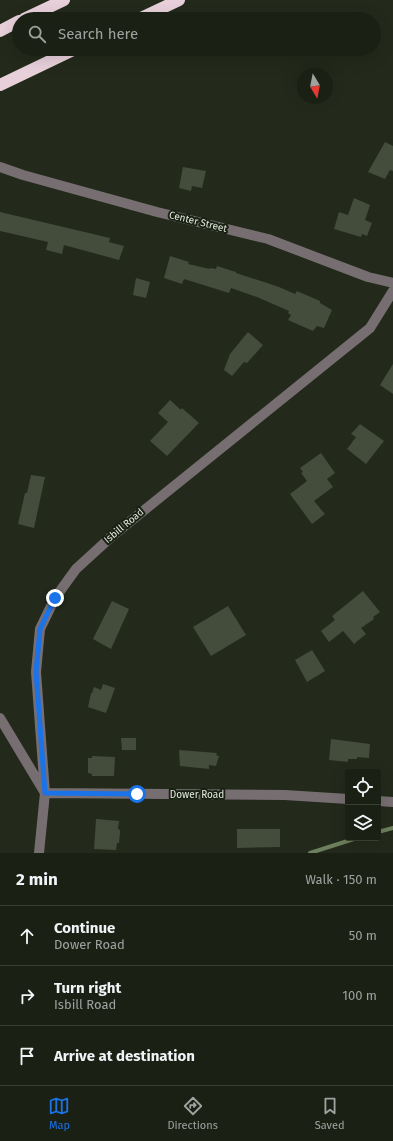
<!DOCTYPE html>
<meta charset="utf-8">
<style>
:root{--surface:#1a2014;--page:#23281d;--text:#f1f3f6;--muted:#9fa3a0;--line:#383e34;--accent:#1a73e8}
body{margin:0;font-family:"Fira Sans",sans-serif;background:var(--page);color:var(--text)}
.controls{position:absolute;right:12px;bottom:12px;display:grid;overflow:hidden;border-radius:4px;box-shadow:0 4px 16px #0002}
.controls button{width:36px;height:36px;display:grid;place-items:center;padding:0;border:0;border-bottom:1px solid var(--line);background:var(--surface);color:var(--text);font:20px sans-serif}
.compass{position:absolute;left:297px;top:68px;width:36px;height:36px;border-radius:50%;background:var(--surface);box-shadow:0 4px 16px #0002;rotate:170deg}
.stop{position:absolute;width:12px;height:12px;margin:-9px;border:3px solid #1a73e8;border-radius:50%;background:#fff}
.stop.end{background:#1a73e8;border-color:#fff;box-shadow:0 1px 4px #0008}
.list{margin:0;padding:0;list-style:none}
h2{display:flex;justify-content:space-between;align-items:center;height:52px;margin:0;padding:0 16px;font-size:17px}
h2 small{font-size:13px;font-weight:400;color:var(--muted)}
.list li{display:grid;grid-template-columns:26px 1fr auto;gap:12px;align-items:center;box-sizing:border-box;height:60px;padding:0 16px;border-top:1px solid var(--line)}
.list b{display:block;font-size:15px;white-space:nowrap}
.list p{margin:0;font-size:13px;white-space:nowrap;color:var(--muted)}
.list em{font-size:13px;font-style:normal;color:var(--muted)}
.icon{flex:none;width:22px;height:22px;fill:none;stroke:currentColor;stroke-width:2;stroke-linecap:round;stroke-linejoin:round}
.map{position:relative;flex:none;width:393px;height:853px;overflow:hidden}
.search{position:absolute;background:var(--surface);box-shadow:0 4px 16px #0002;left:12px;right:12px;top:12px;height:44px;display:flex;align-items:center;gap:10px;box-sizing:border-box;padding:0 14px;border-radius:22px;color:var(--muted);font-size:15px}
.sheet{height:232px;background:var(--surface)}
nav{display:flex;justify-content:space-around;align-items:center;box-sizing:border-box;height:56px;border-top:1px solid var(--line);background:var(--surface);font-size:11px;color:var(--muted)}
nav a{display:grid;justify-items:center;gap:2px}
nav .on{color:var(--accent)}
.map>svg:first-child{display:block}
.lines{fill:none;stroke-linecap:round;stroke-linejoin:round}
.stream{stroke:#6d7f5c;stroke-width:4}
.building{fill:#444c3c}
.minor{stroke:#776e72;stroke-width:10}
.highway{stroke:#e7d0da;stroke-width:12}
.route{stroke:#1a73e8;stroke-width:5}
.labels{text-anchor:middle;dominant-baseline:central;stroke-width:4;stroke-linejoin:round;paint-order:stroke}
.street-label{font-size:10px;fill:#e4e9df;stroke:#192112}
</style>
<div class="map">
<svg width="393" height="853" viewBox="0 0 393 853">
<rect width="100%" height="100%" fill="#232a1b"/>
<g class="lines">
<path class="stream" d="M378 832 393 828
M310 853 357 838"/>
</g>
<path class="building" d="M385 142 393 146V171L390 170 385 179 368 172Z
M183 167 206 171 202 188 192 186 191 191 179 188Z
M354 198 370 205 365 220 372 223 367 236 362 234 361 237 334 229 339 212 348 215Z
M0 212 110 238 109 242 124 246 119 260 64 245 62 254 46 250 48 242 0 231Z
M170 256 189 262 188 264 210 269V268L216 269 217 266 236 272V273L279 287 295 294 297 291 320 301V303L332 310 324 328 317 326 313 331 288 320 291 315 288 313 289 311 257 297 231 288 229 293 184 279 182 284 164 278Z
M136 278 150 282 146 298 133 295Z
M248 332 263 345 247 363 244 362 232 376 224 370 230 354Z
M393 364V394L380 385Z
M170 400 181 410 182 408 199 423 167 456 150 441 168 422 158 413Z
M360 424 384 441 366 464 347 449 356 437 351 434Z
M321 453 335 473 327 479 333 487 314 501 325 514 312 524 290 494 307 481 301 473 303 472 300 468Z
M31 475 45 477 34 528 18 524 25 493H27Z
M363 591 380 612 373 617 374 619 361 628 366 634 354 644 343 631 329 642 321 631 335 620 332 616Z
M112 601 129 609 111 649 93 639Z
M228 606 246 635 211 656 193 627Z
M312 650 325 671 307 682 295 660Z
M103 684 115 688 106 713 88 707 91 693H92L94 687 101 690Z
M121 738H136V750H122Z
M331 739 370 744 369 758 357 757V759H348V762L329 760Z
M179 750 217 753 216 755 219 756 216 766 209 765V769L180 766Z
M92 756 115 757 114 776H92V774L88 773V758H92Z
M96 819 119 821 118 829 120 830V833L119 843H117L116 850 94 849Z
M237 829H280V847L237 848Z"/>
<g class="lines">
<path class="minor" d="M0 167 23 175 157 212 268 239 368 277 393 283
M0 718 45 793 285 795 348 799
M378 801 393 802
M39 853 45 793 36 672 40 629 55 598 76 569 111 537 370 328 393 291"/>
<path class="highway" d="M24 19 64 0
M139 19 179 0
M0 31 19 21
M0 85 75 49"/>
</g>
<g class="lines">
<path class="route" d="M55 598 40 629 36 672 45 793 137 794"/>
</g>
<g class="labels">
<g class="street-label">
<text transform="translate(198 222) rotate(14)">Center Street</text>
<text transform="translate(124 526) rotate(-40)">Isbill Road</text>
<text x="197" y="795">Dower Road</text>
</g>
</g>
</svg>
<div class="controls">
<button><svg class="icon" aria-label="locate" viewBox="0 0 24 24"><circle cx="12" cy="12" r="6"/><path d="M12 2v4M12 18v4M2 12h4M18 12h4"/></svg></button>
<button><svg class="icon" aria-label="layers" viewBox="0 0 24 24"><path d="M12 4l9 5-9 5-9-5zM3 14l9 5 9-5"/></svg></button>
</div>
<svg class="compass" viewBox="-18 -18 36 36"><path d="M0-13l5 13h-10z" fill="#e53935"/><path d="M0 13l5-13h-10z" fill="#9fa3a0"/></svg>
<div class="stop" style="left:137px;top:794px"></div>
<div class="stop end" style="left:55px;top:598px"></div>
<div class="search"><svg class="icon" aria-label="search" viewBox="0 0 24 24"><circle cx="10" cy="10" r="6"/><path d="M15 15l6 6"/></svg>Search here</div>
</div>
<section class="sheet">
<h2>2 min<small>Walk · 150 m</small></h2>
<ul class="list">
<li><svg class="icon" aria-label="ahead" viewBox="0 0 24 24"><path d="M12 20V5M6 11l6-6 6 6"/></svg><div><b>Continue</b><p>Dower Road</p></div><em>50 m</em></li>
<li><svg class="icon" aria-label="right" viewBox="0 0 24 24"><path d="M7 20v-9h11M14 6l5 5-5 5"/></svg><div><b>Turn right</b><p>Isbill Road</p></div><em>100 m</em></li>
<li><svg class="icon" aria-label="arrive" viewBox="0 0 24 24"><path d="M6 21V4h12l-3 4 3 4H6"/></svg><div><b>Arrive at destination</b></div></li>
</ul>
</section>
<nav>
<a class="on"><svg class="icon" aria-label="map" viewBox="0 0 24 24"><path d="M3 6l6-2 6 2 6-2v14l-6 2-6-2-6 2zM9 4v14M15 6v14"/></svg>Map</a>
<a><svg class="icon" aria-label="directions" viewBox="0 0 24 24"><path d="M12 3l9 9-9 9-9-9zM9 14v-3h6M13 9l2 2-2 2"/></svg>Directions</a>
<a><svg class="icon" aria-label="saved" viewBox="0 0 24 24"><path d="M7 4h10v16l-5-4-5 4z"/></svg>Saved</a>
</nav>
